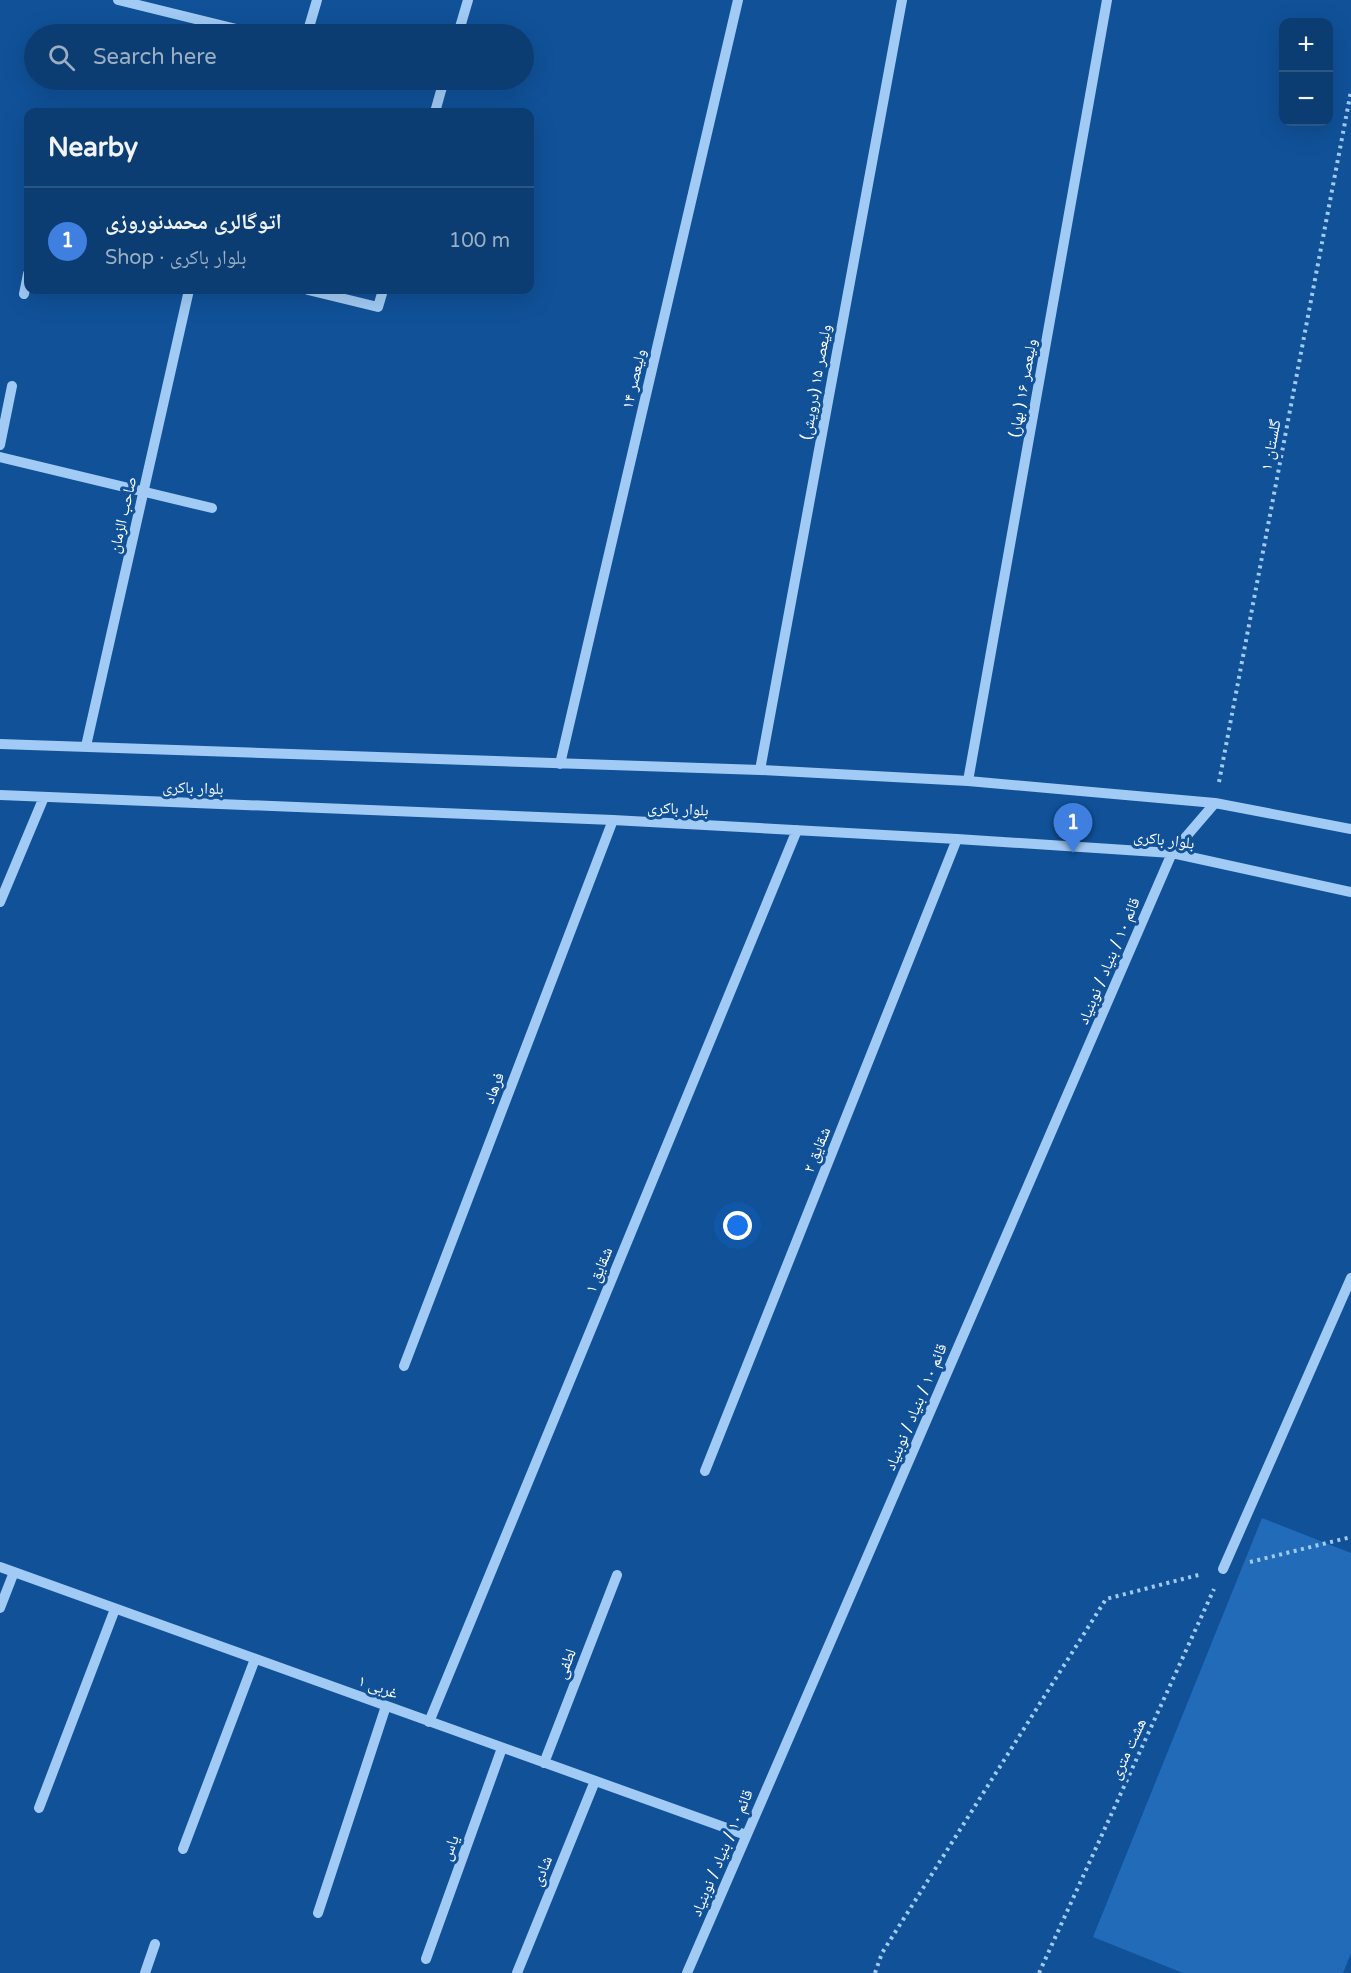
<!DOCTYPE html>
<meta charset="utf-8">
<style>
:root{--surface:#0c3d72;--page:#1a487a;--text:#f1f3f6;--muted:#9aaec4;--line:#2c5684;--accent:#8c9099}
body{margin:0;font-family:"Varela Round","Noto Naskh Arabic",sans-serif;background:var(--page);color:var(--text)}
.controls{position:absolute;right:18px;top:18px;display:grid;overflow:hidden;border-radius:12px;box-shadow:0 6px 24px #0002}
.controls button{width:54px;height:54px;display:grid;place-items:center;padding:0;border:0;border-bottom:2px solid var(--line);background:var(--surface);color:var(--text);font:30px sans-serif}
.you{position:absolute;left:738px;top:1226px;width:21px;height:21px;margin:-15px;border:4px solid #fff;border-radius:50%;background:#1a73e8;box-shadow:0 0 0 9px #1a73e833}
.badge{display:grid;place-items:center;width:39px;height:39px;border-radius:50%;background:var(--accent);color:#fff;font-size:20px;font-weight:700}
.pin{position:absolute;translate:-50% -50px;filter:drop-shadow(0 2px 3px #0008)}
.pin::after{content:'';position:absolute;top:32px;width:21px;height:18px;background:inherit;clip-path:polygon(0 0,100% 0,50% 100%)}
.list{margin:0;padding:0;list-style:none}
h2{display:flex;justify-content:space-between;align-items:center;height:78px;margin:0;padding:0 24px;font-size:26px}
h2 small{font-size:20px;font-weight:400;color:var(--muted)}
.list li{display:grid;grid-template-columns:39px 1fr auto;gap:18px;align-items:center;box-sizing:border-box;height:108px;padding:0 24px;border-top:2px solid var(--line)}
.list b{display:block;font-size:22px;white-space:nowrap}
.list p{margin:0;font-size:20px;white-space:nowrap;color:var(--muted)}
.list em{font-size:20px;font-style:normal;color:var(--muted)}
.icon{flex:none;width:33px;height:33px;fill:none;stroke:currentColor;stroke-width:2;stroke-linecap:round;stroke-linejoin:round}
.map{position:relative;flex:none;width:1351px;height:1973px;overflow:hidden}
.search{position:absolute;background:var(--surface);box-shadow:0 6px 24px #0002;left:24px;top:24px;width:510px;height:66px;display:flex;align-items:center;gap:15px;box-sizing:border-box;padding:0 21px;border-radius:33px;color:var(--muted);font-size:22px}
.panel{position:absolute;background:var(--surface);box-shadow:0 6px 24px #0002;left:24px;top:108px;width:510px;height:186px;border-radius:12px}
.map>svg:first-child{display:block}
.green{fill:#226bb8}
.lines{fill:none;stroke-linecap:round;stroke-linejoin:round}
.path{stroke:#a1caf4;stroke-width:4;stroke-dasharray:3 4.5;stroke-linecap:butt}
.minor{stroke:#a1caf4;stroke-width:10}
.labels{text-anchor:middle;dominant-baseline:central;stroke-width:6;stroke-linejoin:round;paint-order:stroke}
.street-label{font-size:16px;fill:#fff;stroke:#105198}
</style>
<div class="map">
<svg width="1351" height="1973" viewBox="0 0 1351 1973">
<rect width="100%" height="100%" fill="#105198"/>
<path class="green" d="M1262 1518 1351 1553V1953L1343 1973H1183L1093 1937Z"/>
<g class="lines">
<path class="path" d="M1219 782 1351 91
M1250 1562 1351 1537
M875 1973 882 1953 1106 1599 1202 1574
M1039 1973 1214 1589"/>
<path class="minor" d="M118 0 256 34
M307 34 317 0
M458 34 468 0
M435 112 444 80
M308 290 378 307 383 290
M24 294 28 274
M0 445 12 386
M0 457 212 508
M0 744 760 770 968 781 1215 803 1351 829
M86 746 189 290
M560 764 738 0
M760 770 902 0
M968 781 1107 0
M0 795 613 820 957 839 1172 853 1351 892
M0 902 44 797
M404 1366 613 820
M705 1471 957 839
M0 1567 746 1835
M1223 1569 1351 1278
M0 1608 14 1572
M429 1722 797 830
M544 1763 617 1575
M39 1808 115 1609
M183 1849 255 1659
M318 1913 386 1706
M426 1959 502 1748
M145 1973 155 1944
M517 1973 595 1781
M687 1973 1172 853 1215 803"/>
</g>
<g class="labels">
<g class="street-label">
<text transform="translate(634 379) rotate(-77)">ولیعصر ۱۴</text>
<text transform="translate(816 382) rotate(-80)">ولیعصر ۱۵ (درویش)</text>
<text transform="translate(1023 388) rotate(-80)">ولیعصر ۱۶ ( بهار)</text>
<text transform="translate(1271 445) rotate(-79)">گلستان ۱</text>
<text transform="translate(123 515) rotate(-77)">صاحب الزمان</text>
<text transform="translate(193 788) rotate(2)">بلوار باکری</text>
<text transform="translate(678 809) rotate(3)">بلوار باکری</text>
<text transform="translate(1164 840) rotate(7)">بلوار باکری</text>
<text transform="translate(1109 961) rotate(-67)">قائم ۱۰ / بنیاد / نوبنیاد</text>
<text transform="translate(494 1088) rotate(-69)">فرهاد</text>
<text transform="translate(817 1150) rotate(-68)">شقایق ۲</text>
<text transform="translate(599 1270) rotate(-68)">شقایق ۱</text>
<text transform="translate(916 1407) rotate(-67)">قائم ۱۰ / بنیاد / نوبنیاد</text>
<text transform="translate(566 1664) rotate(-69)">لطفی</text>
<text transform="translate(378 1687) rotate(20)">۱ غربی</text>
<text transform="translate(1128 1749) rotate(-65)">هشت متری</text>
<text transform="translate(450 1848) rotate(-70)">یاس</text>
<text transform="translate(722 1853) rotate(-67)">قائم ۱۰ / بنیاد / نوبنیاد</text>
<text transform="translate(542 1871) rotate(-68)">شادی</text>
</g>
</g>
</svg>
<div class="controls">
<button>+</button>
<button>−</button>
</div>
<div class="you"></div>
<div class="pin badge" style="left:1073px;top:853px;background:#3f7fe0">1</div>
<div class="search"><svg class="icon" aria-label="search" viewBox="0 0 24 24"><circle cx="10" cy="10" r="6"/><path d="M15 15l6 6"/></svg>Search here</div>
<section class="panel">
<h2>Nearby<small></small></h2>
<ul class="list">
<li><span class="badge" style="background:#3f7fe0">1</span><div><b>اتوگالری محمدنوروزی</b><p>Shop · بلوار باکری</p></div><em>100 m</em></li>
</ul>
</section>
</div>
